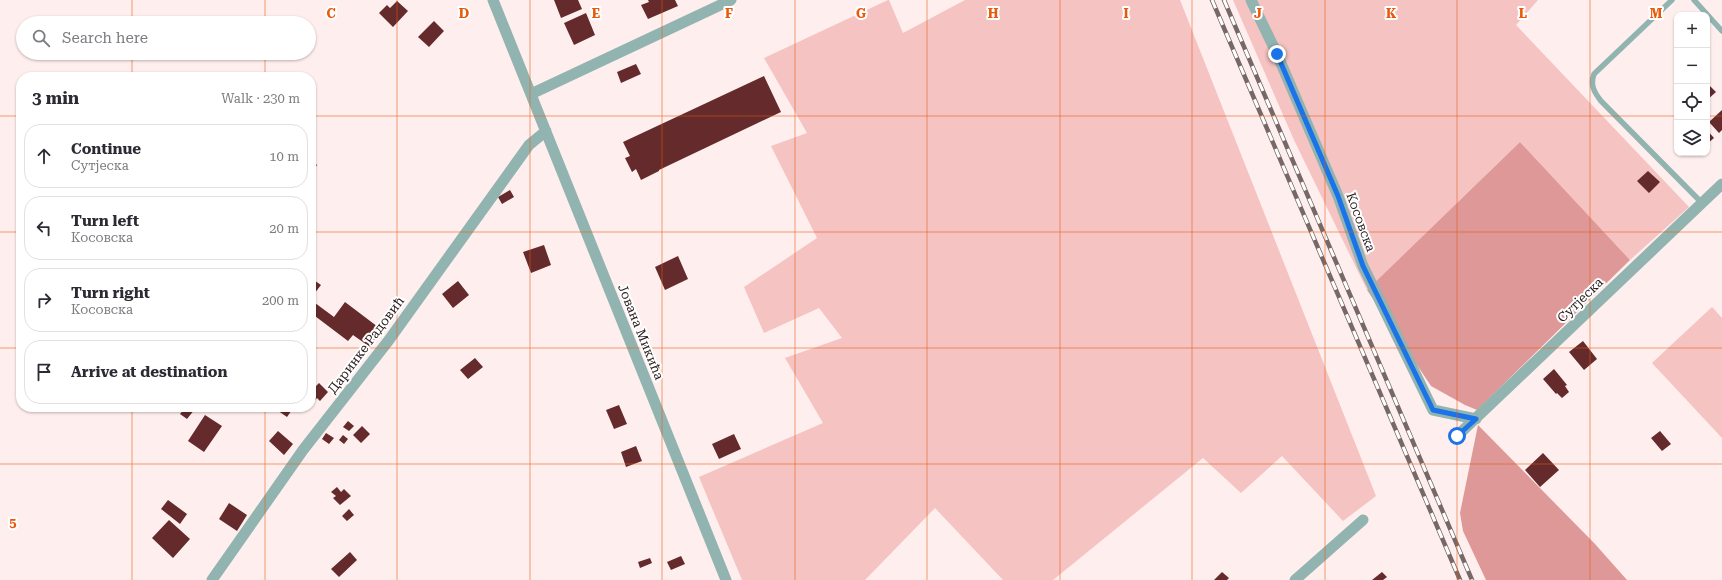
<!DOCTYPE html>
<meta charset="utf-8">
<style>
:root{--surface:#fff;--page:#f7f7f7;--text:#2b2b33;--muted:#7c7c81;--line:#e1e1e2}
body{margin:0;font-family:"Roboto Serif",serif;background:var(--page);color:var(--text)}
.controls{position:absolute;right:12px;top:12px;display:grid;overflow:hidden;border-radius:8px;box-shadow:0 1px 3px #0004}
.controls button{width:36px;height:36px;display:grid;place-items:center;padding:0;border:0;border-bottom:1px solid var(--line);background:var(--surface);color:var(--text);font:20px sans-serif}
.stop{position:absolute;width:12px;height:12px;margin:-9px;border:3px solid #1a73e8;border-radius:50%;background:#fff}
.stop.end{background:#1a73e8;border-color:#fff;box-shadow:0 1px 4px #0008}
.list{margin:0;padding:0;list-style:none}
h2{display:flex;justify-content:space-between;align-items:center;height:52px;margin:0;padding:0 16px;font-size:17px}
h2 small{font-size:13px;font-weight:400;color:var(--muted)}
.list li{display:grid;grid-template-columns:26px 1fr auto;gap:12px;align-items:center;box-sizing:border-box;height:64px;margin:0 8px 8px;padding:0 8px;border:1px solid var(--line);border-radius:16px}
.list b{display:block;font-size:15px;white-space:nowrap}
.list p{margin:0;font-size:13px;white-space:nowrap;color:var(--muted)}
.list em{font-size:13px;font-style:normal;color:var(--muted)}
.icon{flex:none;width:22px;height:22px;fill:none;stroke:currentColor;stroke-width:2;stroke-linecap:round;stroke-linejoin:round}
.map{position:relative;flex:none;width:1722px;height:580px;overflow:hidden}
.search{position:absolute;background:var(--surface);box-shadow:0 1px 3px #0004;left:16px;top:16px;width:300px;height:44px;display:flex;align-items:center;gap:10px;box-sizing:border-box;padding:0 14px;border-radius:22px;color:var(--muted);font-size:15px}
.panel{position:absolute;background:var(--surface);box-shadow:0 1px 3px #0004;left:16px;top:72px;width:300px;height:340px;border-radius:16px}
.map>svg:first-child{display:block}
.green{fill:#f5c3c1}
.forest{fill:#dd9897}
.building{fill:#642a2c}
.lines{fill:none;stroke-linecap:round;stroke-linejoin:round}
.service{stroke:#92b4b1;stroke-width:5.5}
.minor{stroke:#92b4b1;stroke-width:11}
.rail-casing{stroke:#766867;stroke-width:4.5}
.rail{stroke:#fff;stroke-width:3;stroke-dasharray:9;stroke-linecap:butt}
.route{stroke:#1a73e8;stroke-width:5}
.grid{fill:none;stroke:#e8590c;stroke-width:1;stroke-opacity:0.55}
.labels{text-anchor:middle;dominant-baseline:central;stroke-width:4;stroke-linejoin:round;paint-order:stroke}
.street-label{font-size:13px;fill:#281a1a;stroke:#fff}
.grid-label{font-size:13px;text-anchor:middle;font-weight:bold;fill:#e8590c;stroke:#fff;stroke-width:4;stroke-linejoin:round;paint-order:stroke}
</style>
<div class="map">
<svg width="1722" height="580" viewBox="0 0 1722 580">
<rect width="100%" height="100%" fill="#feeeed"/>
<path class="green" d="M888 0H889L903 33 965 0H1180L1376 496 1343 521 1282 456 1241 493 1203 458 1053 580H1003L935 508 865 580H742L699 477 823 423 785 358 842 338 819 308 764 333 744 287 817 238 771 146 807 133 764 58Z
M1233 0H1538L1516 25 1689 207 1630 260 1520 142 1367 290 1294 140Z
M1712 307 1722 318V438L1652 363Z"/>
<path class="forest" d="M1520 142 1630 260 1477 410 1465 405 1431 386 1367 290Z
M1478 425 1595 544 1627 580H1486L1463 531 1460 513Z"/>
<path class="building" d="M554 0H578L582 9 561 18Z
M648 0H675L678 6 648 19 641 5 649 2Z
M397 1 408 11 393 27 379 13 387 5 390 8Z
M586 13 595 35 574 45 564 23Z
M434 21 444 31 429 47 418 37Z
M636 64 641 74 621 83 617 72Z
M764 76 781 112 659 170V171L641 180 636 169 632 172 625 158 630 156 623 142Z
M1707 83 1716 92 1707 100Z
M1722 110V130L1719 133 1709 122Z
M1707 130 1714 138 1707 144Z
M311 160 317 165 311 173Z
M1648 171 1660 182 1649 193 1637 181Z
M510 190 514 197 502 204 498 197Z
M544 245 551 265 531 273 523 252Z
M678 256 688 279 665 290 655 267Z
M311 278 321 285 311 298Z
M458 281 469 295 453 308 442 294Z
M311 300 334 317 345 302 382 330 370 347 353 335 348 341 311 313Z
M1583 341 1597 359 1584 370 1569 352Z
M475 358 483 367 468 379 460 370Z
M1554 369 1567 385 1565 386 1569 392 1562 398 1557 393 1556 394 1543 379Z
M319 383 328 392 320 401 317 398 311 405V386L314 388Z
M619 405 627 424 614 429 606 410Z
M186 407H193L195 409 187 419 180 414Z
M275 407H294L287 417 274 408Z
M205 415 222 426 204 452 188 441Z
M348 421 354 426 349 431 343 427Z
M362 426 370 434 361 443 353 435Z
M278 431 293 444 284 455 269 441Z
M1660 431 1671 444 1662 451 1651 438Z
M326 433 334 438 329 444 322 439Z
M734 434 741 449 719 459 712 444Z
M343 435 348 439 344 444 339 440Z
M636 446 642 461 626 467 621 452Z
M1543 453 1559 470 1540 487 1525 470Z
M337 487 341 492 344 489 351 496 340 505 333 498 336 496 331 492Z
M168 500 187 514 180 524 161 509Z
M229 503 247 515 237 531 219 519Z
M349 509 354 515 347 521 342 516Z
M169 520 190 539 173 558 152 538Z
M350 552 357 560 339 577 331 569Z
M681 556 685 564 671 570 667 562Z
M650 558 652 563 640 568 638 562Z
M1222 572 1229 578 1227 580H1214Z
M1382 572 1387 577 1383 580H1372Z"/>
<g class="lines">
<path class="service" d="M1672 0 1594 74C1590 85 1594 92 1601 101L1702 203
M1694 0 1722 31"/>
<path class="minor" d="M493 0 726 580
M1251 0 1277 54 1338 196 1363 266 1433 410 1476 419
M531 94 731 0
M1457 436 1722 184
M212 580 303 450 389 340 529 145 546 131
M1295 580 1363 520"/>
<g class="rail-casing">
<path id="rail" d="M1212 0 1460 580
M1224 0 1472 580"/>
</g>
<use href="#rail" class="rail"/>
</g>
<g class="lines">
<path class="route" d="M1277 54 1338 196 1363 266 1433 410 1476 419 1457 436"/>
</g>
<path class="grid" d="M132 0V23M265 0V23M397 0V580M530 0V580M662 0V580M795 0V580M927 0V580M1060 0V580M1192 0V580M1325 0V580M1457 0V580M1590 0V580M132 53V77M265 53V77M0 116H21M311 116H1677M1707 116H1722M0 232H21M311 232H1722M0 348H21M311 348H1722M132 407V580M265 407V580M0 464H1722"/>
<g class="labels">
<g class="street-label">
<text transform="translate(1361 222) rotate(70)">Косовска</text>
<text transform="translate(1580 300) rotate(-44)">Сутјеска</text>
<text transform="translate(641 332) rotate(68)">Јована Микића</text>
<text transform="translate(366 345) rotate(-53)">Даринке Радовић</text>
</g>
</g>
<g class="grid-label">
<text x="331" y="18">C</text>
<text x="464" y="18">D</text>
<text x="596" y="18">E</text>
<text x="729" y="18">F</text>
<text x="861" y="18">G</text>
<text x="993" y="18">H</text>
<text x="1126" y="18">I</text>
<text x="1258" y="18">J</text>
<text x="1391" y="18">K</text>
<text x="1523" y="18">L</text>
<text x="1656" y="18">M</text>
<text x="13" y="527">5</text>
</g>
</svg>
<div class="controls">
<button>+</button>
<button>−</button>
<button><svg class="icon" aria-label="locate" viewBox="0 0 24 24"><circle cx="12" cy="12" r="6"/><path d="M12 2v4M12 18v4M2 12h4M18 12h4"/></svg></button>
<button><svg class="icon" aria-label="layers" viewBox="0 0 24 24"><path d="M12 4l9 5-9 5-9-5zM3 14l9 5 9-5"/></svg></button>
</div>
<div class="stop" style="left:1457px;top:436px"></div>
<div class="stop end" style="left:1277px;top:54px"></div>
<div class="search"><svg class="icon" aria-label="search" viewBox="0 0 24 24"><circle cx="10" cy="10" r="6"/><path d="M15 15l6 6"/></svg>Search here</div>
<section class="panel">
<h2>3 min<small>Walk · 230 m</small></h2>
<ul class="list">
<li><svg class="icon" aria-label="ahead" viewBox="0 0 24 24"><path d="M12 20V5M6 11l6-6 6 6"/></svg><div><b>Continue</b><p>Сутјеска</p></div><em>10 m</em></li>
<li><svg class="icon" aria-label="left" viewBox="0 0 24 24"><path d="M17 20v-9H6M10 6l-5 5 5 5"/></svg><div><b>Turn left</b><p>Косовска</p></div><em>20 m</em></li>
<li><svg class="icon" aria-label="right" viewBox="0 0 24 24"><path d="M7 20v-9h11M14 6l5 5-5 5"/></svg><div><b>Turn right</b><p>Косовска</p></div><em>200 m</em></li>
<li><svg class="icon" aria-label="arrive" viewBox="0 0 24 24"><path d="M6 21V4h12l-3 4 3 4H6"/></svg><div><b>Arrive at destination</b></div></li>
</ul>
</section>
</div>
